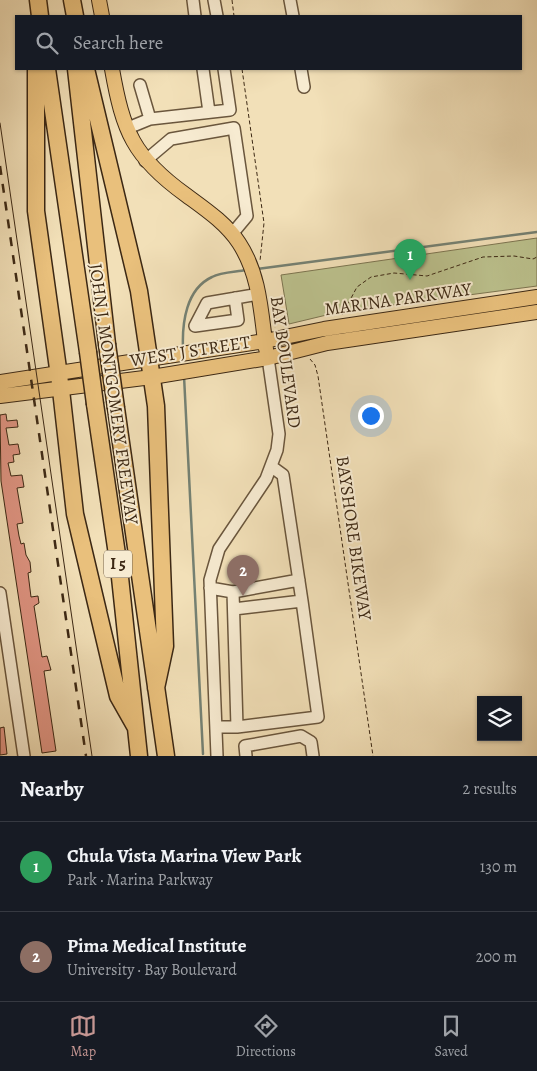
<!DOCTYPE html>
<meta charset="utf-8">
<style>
:root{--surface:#171b24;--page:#20242c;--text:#f1f3f6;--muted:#9ea1a6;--line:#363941;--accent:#c59692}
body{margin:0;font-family:Alegreya,serif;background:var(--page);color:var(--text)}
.controls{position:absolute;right:15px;bottom:15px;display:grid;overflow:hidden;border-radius:0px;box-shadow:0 1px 4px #0004}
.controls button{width:45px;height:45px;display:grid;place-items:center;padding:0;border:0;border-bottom:1px solid var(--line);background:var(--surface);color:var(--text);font:25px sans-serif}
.you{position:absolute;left:370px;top:415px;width:18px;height:18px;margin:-12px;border:4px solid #fff;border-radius:50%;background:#1a73e8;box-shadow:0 0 0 8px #1a73e833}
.badge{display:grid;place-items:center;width:32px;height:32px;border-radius:50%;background:var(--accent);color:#fff;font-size:16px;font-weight:700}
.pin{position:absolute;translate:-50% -41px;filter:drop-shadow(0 1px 2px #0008)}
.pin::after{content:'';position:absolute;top:26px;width:18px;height:15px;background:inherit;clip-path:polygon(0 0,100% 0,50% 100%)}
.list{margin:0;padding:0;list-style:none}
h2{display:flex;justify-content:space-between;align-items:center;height:65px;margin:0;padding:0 20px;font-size:21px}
h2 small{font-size:16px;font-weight:400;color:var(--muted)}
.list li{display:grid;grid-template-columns:32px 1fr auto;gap:15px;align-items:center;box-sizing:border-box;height:90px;padding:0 20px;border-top:1px solid var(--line)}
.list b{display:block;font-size:19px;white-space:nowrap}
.list p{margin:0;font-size:16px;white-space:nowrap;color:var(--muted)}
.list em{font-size:16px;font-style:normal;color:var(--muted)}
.icon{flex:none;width:28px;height:28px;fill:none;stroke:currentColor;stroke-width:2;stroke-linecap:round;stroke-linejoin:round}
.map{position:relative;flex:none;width:537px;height:756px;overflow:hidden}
.search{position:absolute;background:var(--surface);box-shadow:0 1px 4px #0004;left:15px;right:15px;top:15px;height:55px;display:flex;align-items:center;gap:12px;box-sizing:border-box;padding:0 18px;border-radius:0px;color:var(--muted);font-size:19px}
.sheet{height:245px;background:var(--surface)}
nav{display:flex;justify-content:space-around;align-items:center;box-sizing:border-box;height:70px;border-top:1px solid var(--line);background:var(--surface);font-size:14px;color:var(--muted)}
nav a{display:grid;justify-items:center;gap:2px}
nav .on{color:var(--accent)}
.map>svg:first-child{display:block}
.green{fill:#bcc28e;stroke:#7c7551}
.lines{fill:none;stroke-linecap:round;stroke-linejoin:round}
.stream{stroke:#758173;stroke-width:2.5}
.building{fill:#e29685;stroke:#3c2814}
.minor-casing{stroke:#6a563d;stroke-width:14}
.major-casing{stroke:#3c2814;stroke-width:16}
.highway-casing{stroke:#3c2814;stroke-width:19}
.path{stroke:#3c2814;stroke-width:1;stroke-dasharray:4 2.5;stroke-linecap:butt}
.minor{stroke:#f7ebd1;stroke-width:11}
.major{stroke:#e9c07c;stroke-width:14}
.highway{stroke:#e9c07c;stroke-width:16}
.tram{stroke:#3c2814;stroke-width:1}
.rail{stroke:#3c2814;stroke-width:2.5;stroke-dasharray:9 9;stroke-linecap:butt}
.highway-bridge-casing{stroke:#3c2814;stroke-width:19;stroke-linecap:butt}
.highway-bridge{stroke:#e9c07c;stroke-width:16}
.labels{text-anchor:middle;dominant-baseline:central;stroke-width:4;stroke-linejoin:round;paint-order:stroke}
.shield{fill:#f7ebd1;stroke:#74624d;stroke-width:1}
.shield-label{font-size:16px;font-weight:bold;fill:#3c2814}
.street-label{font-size:18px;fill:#3c2814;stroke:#f7ebd1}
</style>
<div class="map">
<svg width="537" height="756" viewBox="0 0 537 756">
<rect width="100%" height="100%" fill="#f2e0b8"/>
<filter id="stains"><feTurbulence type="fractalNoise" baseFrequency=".004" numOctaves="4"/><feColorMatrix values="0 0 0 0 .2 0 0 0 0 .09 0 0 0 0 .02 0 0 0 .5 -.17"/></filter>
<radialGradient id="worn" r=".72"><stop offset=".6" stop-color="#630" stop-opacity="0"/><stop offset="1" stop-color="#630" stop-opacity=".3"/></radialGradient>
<path class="green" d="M537 238V286L339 312 289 324 281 275Z"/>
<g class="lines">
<path class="stream" d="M257 269 537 232
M183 348C182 323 186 289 212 277 221 272 236 272 246 270
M184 376 203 754"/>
</g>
<path class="building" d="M6 414 7 421 17 420 18 427 6 428 9 445 18 444 20 454 13 455 14 462 8 463 11 476 22 475 24 487 17 488 23 523 17 524 19 536 21 544 24 543 26 555 30 562 31 572 28 573 31 597 38 596 39 603 34 606 42 657 47 656 51 670 44 671 56 751 42 753 1 481 0 415Z
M4 727 7 754 0 755V728Z"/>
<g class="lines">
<g class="minor-casing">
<path id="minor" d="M193 0 195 16
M214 0 217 16
M290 0 293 16
M203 69 209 112
M301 69 304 87
M140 85 150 119
M128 128 150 119 230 110 224 69
M145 161 171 139 234 128 247 216 232 234
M235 298 238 320 195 326 207 303C224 300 241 297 259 294
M272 467 283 475 302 601
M210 588 233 592 237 727H216
M233 592 299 580
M0 593 24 756
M234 609 302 601 318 717 237 727
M217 756 210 580 219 549 266 479 277 450 279 434 268 358
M246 756 245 746 301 736 311 742 313 756"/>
</g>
<g class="major-casing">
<path id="major" d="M99 0 102 16
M112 69C123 131 133 157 186 195 205 209 226 223 239 243 260 275 261 313 266 349
M0 382 265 341 324 329 537 297
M0 396 152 377 268 358 327 343 537 312"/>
</g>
<g class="highway-casing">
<path id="highway" d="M38 0 40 16
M72 0 75 16
M36 69V211L61 390 75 514 118 696 135 726
M47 69 88 352
M76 69 107 344
M86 69 139 291 156 406 165 646 156 688
M95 404 119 568 139 756
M116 408 166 756"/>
</g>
<path class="path" d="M232 0 234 16
M242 69 264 223 260 261
M271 303 276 314 275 328
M342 315 357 287 371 277 394 273 427 276 483 257 514 256 533 259 537 257
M310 359 315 365 318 376 373 756"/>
<use href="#minor" class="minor"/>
<use href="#major" class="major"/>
<use href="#highway" class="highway"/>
<path class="tram" d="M0 123 92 756"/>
<path class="rail" d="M0 166 86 756"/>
<g class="highway-bridge-casing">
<path id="highway-bridge" d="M107 344 116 408
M88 352 95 404"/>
</g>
<use href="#highway-bridge" class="highway-bridge"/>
</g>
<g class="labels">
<rect class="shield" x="104" y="550.5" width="28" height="27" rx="4"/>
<g class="shield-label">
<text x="118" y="564">I 5</text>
</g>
<g class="street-label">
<text transform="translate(398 299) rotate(-8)">MARINA PARKWAY</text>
<text transform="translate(190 351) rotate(-9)">WEST J STREET</text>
<text transform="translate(286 362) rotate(82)">BAY BOULEVARD</text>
<text transform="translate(114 394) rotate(82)">JOHN J. MONTGOMERY FREEWAY</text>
<text transform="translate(354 538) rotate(82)">BAYSHORE BIKEWAY</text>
</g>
</g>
<rect width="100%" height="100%" filter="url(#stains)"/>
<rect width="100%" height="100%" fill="url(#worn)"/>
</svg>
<div class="controls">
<button><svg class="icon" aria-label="layers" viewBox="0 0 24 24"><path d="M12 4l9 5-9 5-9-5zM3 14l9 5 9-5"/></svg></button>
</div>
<div class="you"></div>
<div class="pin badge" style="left:410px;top:280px;background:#2e9e5b">1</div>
<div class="pin badge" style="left:243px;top:596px;background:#8d6e63">2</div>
<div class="search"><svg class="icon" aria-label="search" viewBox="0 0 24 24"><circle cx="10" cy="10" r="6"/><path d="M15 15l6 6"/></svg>Search here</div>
</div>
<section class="sheet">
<h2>Nearby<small>2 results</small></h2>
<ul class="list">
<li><span class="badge" style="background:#2e9e5b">1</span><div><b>Chula Vista Marina View Park</b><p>Park · Marina Parkway</p></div><em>130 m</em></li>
<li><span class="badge" style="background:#8d6e63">2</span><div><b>Pima Medical Institute</b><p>University · Bay Boulevard</p></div><em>200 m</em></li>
</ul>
</section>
<nav>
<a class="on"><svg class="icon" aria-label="map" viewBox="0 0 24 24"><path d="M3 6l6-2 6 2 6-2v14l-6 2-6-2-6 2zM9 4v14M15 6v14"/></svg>Map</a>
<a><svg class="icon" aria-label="directions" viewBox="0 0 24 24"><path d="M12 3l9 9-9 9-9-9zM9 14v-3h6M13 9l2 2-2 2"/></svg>Directions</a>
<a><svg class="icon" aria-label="saved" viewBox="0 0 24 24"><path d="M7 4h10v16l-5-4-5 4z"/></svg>Saved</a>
</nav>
